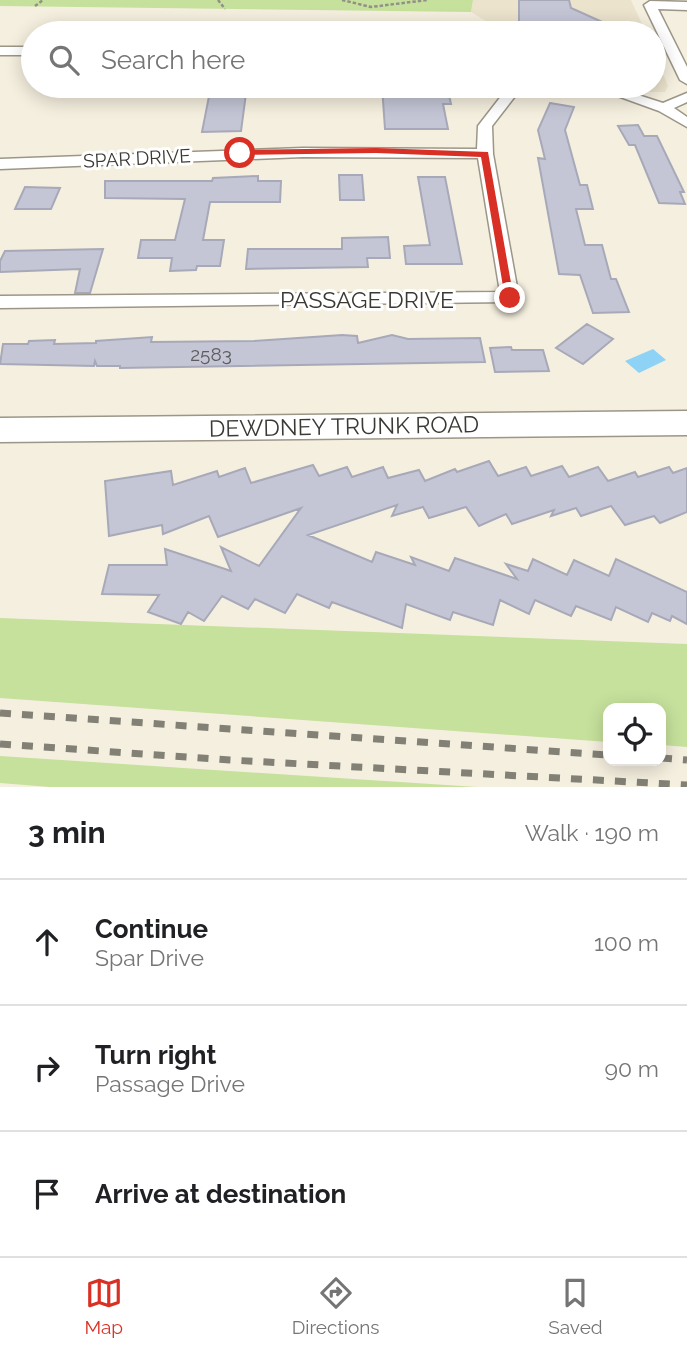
<!DOCTYPE html>
<meta charset="utf-8">
<style>
:root{--surface:#fff;--page:#f6f6f6;--text:#202124;--muted:#757577;--line:#e0e0e0;--accent:#d93025}
body{margin:0;font-family:Raleway,sans-serif;background:var(--page);color:var(--text)}
.controls{position:absolute;right:21px;bottom:21px;display:grid;overflow:hidden;border-radius:14px;box-shadow:0 4px 18px #0003}
.controls button{width:63px;height:63px;display:grid;place-items:center;padding:0;border:0;border-bottom:2px solid var(--line);background:var(--surface);color:var(--text);font:35px sans-serif}
.stop{position:absolute;width:21px;height:21px;margin:-16px;border:5px solid #d93025;border-radius:50%;background:#fff}
.stop.end{background:#d93025;border-color:#fff;box-shadow:0 2px 7px #0008}
.list{margin:0;padding:0;list-style:none}
h2{display:flex;justify-content:space-between;align-items:center;height:91px;margin:0;padding:0 28px;font-size:30px}
h2 small{font-size:23px;font-weight:400;color:var(--muted)}
.list li{display:grid;grid-template-columns:46px 1fr auto;gap:21px;align-items:center;box-sizing:border-box;height:126px;padding:0 28px;border-top:2px solid var(--line)}
.list b{display:block;font-size:26px;white-space:nowrap}
.list p{margin:0;font-size:23px;white-space:nowrap;color:var(--muted)}
.list em{font-size:23px;font-style:normal;color:var(--muted)}
.icon{flex:none;width:38px;height:38px;fill:none;stroke:currentColor;stroke-width:2;stroke-linecap:round;stroke-linejoin:round}
.map{position:relative;flex:none;width:687px;height:787px;overflow:hidden}
.search{position:absolute;background:var(--surface);box-shadow:0 4px 18px #0003;left:21px;right:21px;top:21px;height:77px;display:flex;align-items:center;gap:18px;box-sizing:border-box;padding:0 24px;border-radius:38px;color:var(--muted);font-size:26px}
.sheet{height:469px;background:var(--surface)}
nav{display:flex;justify-content:space-around;align-items:center;box-sizing:border-box;height:98px;border-top:2px solid var(--line);background:var(--surface);font-size:19px;color:var(--muted)}
nav a{display:grid;justify-items:center;gap:4px}
nav .on{color:var(--accent)}
.map>svg:first-child{display:block}
.built{fill:#ebe3cc}
.green{fill:#c6e19c}
.water{fill:#8ed3f5}
.building{fill:#c4c6d6;stroke:#a7a9b8;stroke-width:2}
.lines{fill:none;stroke-linecap:round;stroke-linejoin:round}
.street-casing{stroke:#9b9687;stroke-width:3}
.secondary-casing{stroke:#9b9687;stroke-width:3}
.path{stroke:#949085;stroke-width:2.5;stroke-dasharray:3.5 2;stroke-linecap:butt}
.street{fill:#fff;fill-rule:evenodd}
.secondary{fill:#fff;fill-rule:evenodd}
.rail{stroke:#838076;stroke-width:7;stroke-dasharray:11 11;stroke-linecap:butt}
.route{fill:#d93025}
.labels{text-anchor:middle;dominant-baseline:central;stroke-width:6;stroke-linejoin:round;paint-order:stroke}
.far-street-label{font-size:19px;fill:#3b3933;stroke:#fff}
.number-label{font-size:19px;fill:#5d5c5c}
.street-label{font-size:23px;fill:#3b3933;stroke:#fff}
</style>
<div class="map">
<svg width="687" height="787" viewBox="0 0 687 787">
<rect width="100%" height="100%" fill="#f5efdf"/>
<path class="built" d="M473 0H631L646 33H493L489 23 471 12Z
M654 52 668 86 665 92H638L625 86H654Z"/>
<path class="green" d="M0 0H473L471 12 0 6Z
M0 618 687 644V747L661 745V708H608V742L0 698Z
M0 756 477 787H50L0 783Z"/>
<path class="water" d="M653 349 666 360 639 373 625 361Z"/>
<path class="building" d="M519 0H569L571 8 620 30V33L519 28Z
M211 86H247L241 131 202 132Z
M382 86H447L451 104H443L448 129H385Z
M550 103 574 107 565 130 580 185H587L593 209H576L585 245H602L611 279H616L629 312 593 313 580 275 559 274 538 158 545 159 538 130Z
M638 125 644 136H657L684 192H680L685 204 659 203 635 145H629L618 126Z
M339 175H362L364 200H340Z
M258 176V181H281L280 202H210L203 240H224L220 266H197L196 270 170 271 172 258H138L141 240H175L185 199 105 198V181H212L213 178Z
M418 177H445L462 264H406L404 246 430 245Z
M25 187 60 188 51 209H15Z
M388 237 390 258H367L368 267 246 269 248 249H342V238Z
M103 249 90 293H75L80 269 0 272V261L5 251Z
M587 324 613 339 583 364 556 348Z
M342 335 357 336 358 343 392 335 408 339 480 338 485 362 120 368V366H97L95 361 94 366 0 364 3 344H28L29 341 55 340 54 344 96 343V341L152 337 151 342 254 341Z
M511 347 512 350H543L549 371 495 372 490 348Z
M489 461 498 476 526 467 531 476 562 466 569 477 598 467 608 481 635 472 638 477 669 467 673 473 687 468V512L660 523 654 516 625 525 611 506 581 516 576 508 551 516 554 510 512 524 506 514 479 526 466 507 429 518 423 507 392 516 397 505 308 535 372 562 376 552 415 565 411 557 449 571 455 558 517 579 506 564 528 571 533 559 567 575 574 560 609 576 616 559 687 592V624L672 616 670 621 652 613 648 622 616 607 611 620 576 606 571 616 535 600 529 614 500 600 493 625 453 612 450 620 406 604 402 628 332 602 329 608 297 594 285 613 255 599 248 609 222 596 204 621 188 612 181 624 148 612 159 595 102 594 109 565H167L165 549 231 571 221 547 259 566 301 508 218 537 209 516 163 534 162 525 109 536 105 481 171 471 173 485 217 471 219 477 245 468 251 483 313 465 319 476 347 467 352 477 383 467 388 478 419 470 425 481 455 469 457 472Z"/>
<g class="lines">
<g class="street-casing">
<path id="street" d="M687 2V10L658 9 687 67V84L680 80 644 5 650 1Z
M0 47H33V55H0Z
M509 86H523L492 126 493 154 519 298 517 302 0 308V296L500 292 478 158 303 157 0 169V159L303 148 477 149 478 126Z
M590 86H610L663 103 687 93V102L674 108 687 117V127L659 111Z"/>
</g>
<g class="secondary-casing">
<path id="secondary" d="M687 411V435L0 442V418Z"/>
</g>
<path class="path" d="M218 0 225 9
M342 0 371 7 427 0
M35 6 43 0"/>
<use href="#street" class="street"/>
<use href="#secondary" class="secondary"/>
<path class="rail" d="M0 713 608 755
M0 744 230 760 687 785
M661 758 687 760"/>
</g>
<path class="route" d="M376 148 488 152 514 300 505 298 481 157 376 153 240 155 235 153 240 150Z"/>
<g class="labels">
<g class="far-street-label">
<text transform="translate(137 158) rotate(-3)">SPAR DRIVE</text>
</g>
<g class="number-label">
<text x="211" y="354">2583</text>
</g>
<g class="street-label">
<text x="367" y="299">PASSAGE DRIVE</text>
<text transform="translate(344 426) rotate(-1)">DEWDNEY TRUNK ROAD</text>
</g>
</g>
</svg>
<div class="controls">
<button><svg class="icon" aria-label="locate" viewBox="0 0 24 24"><circle cx="12" cy="12" r="6"/><path d="M12 2v4M12 18v4M2 12h4M18 12h4"/></svg></button>
</div>
<div class="stop" style="left:240px;top:153px"></div>
<div class="stop end" style="left:510px;top:298px"></div>
<div class="search"><svg class="icon" aria-label="search" viewBox="0 0 24 24"><circle cx="10" cy="10" r="6"/><path d="M15 15l6 6"/></svg>Search here</div>
</div>
<section class="sheet">
<h2>3 min<small>Walk · 190 m</small></h2>
<ul class="list">
<li><svg class="icon" aria-label="ahead" viewBox="0 0 24 24"><path d="M12 20V5M6 11l6-6 6 6"/></svg><div><b>Continue</b><p>Spar Drive</p></div><em>100 m</em></li>
<li><svg class="icon" aria-label="right" viewBox="0 0 24 24"><path d="M7 20v-9h11M14 6l5 5-5 5"/></svg><div><b>Turn right</b><p>Passage Drive</p></div><em>90 m</em></li>
<li><svg class="icon" aria-label="arrive" viewBox="0 0 24 24"><path d="M6 21V4h12l-3 4 3 4H6"/></svg><div><b>Arrive at destination</b></div></li>
</ul>
</section>
<nav>
<a class="on"><svg class="icon" aria-label="map" viewBox="0 0 24 24"><path d="M3 6l6-2 6 2 6-2v14l-6 2-6-2-6 2zM9 4v14M15 6v14"/></svg>Map</a>
<a><svg class="icon" aria-label="directions" viewBox="0 0 24 24"><path d="M12 3l9 9-9 9-9-9zM9 14v-3h6M13 9l2 2-2 2"/></svg>Directions</a>
<a><svg class="icon" aria-label="saved" viewBox="0 0 24 24"><path d="M7 4h10v16l-5-4-5 4z"/></svg>Saved</a>
</nav>
